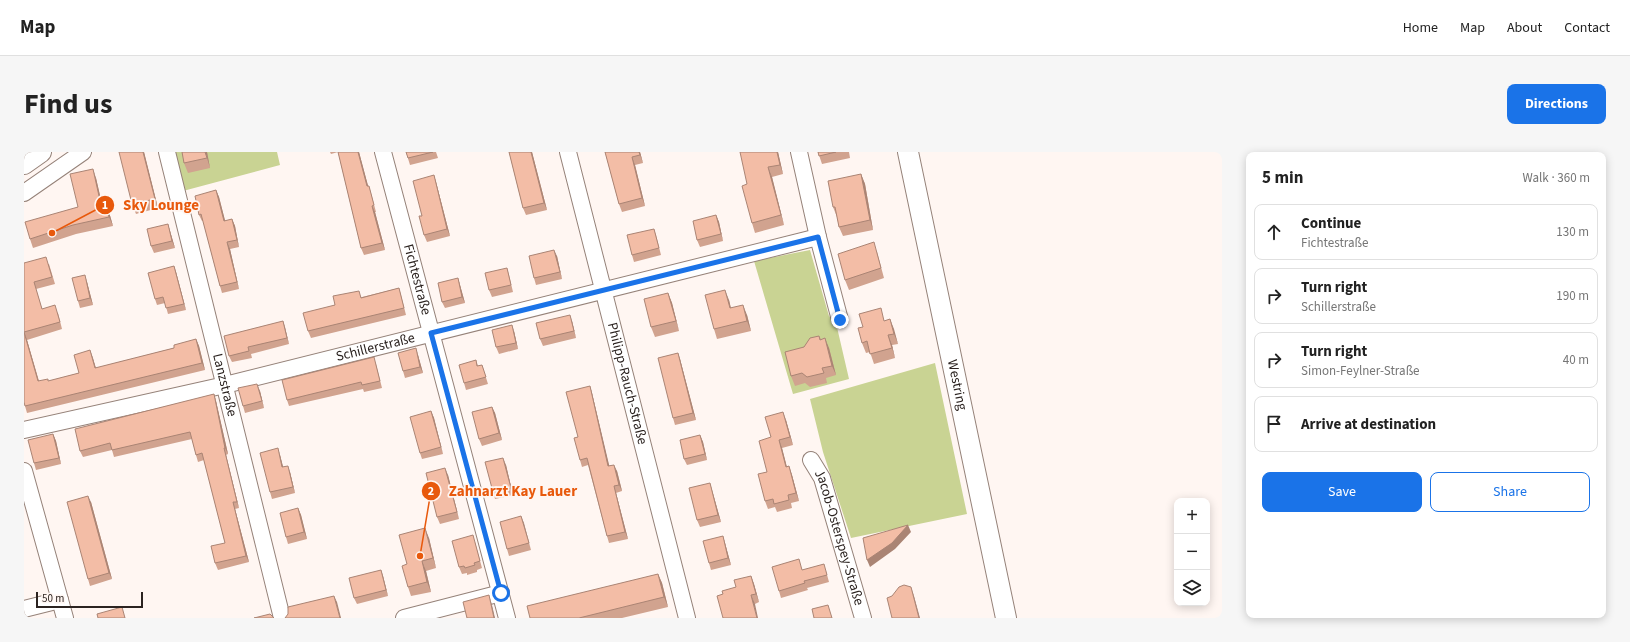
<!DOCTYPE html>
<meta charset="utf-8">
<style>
:root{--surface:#fff;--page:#f6f6f6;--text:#222;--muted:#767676;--line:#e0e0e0;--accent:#1a73e8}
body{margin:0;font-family:"Source Sans 3",sans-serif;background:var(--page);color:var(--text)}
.controls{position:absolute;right:12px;bottom:12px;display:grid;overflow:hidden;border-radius:8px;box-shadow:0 2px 10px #0003}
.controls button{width:36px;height:36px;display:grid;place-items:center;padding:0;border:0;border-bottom:1px solid var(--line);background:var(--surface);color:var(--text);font:20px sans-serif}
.scale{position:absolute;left:12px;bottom:10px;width:107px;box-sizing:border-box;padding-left:4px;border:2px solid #2b2320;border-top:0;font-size:11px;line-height:14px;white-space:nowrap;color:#2b2320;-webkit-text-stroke:3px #fff6f2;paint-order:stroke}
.stop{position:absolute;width:12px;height:12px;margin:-9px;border:3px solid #1a73e8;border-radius:50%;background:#fff}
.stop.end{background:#1a73e8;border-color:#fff;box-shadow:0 1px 4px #0008}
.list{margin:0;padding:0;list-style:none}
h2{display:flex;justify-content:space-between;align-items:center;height:52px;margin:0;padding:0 16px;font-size:17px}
h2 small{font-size:13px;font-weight:400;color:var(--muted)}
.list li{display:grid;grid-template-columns:26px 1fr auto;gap:12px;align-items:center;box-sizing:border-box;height:56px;margin:0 8px 8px;padding:0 8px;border:1px solid var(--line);border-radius:8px}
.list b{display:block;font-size:15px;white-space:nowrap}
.list p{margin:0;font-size:13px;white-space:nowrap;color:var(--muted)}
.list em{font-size:13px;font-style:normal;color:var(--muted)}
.actions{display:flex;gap:8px;padding:12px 16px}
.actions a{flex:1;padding:9px 0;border:1px solid var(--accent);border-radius:8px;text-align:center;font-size:14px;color:var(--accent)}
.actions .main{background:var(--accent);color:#fff}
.icon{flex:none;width:22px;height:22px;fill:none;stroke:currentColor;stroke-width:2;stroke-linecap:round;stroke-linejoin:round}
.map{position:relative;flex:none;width:1198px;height:466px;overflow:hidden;border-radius:8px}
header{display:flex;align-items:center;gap:24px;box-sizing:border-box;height:56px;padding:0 20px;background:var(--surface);border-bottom:1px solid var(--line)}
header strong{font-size:19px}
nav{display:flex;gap:22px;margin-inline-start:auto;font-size:14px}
.intro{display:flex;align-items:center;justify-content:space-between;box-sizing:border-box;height:96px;padding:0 24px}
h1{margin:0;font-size:28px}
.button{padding:10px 18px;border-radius:8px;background:var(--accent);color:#fff;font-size:14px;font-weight:700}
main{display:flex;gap:24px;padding:0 24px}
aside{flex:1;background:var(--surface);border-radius:8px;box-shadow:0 2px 10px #0003}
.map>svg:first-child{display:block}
.green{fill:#c9d393}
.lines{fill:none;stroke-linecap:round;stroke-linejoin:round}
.minor-casing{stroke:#958279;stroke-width:18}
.major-casing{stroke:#958279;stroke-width:22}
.minor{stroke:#fff;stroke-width:16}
.major{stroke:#fff;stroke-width:20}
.wall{fill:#d1a38f}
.shaded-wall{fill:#aa8474}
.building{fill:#f3bda6;stroke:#aa8474}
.route{stroke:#1a73e8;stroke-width:5}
.labels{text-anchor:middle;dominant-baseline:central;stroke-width:3.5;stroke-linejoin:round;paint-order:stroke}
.street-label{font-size:14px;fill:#2b2320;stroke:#fff6f2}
.leader{fill:none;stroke:#e8590c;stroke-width:1.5}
.callout-dot{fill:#e8590c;stroke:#fff6f2;stroke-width:1.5}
.mark-label{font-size:12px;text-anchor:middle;font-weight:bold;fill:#fff}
.callout-label{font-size:15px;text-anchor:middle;font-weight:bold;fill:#e8590c;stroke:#fff6f2;stroke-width:3.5;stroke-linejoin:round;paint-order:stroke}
</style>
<header>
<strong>Map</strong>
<nav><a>Home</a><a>Map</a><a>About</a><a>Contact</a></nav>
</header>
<div class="intro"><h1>Find us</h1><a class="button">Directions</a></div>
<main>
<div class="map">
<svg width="1198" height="466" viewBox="0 0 1198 466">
<rect width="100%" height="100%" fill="#fff6f2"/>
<path class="green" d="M149 0H253L256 13 159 39Z
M786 98 805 164 812 171 825 227 769 242 730 109Z
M911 211 943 362 827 386 799 300 786 247Z"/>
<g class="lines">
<g class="minor-casing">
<g id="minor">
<path id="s1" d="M143 0 258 466"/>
<path id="s2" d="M359 0 483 466"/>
<path id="s3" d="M544 0 663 466"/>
<path d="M775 0 794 85 816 168"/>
<path d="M0 41 59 0"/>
<path id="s4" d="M0 278 201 233 794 85"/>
<path id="s5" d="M787 308 798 326 839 466"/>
<path d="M0 319 41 466"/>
<path d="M0 457 36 448"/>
<path d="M380 466 477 441"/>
</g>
</g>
<g class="major-casing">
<g id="major">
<path id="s6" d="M884 0 982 466"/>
<path d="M0 12 17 0"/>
</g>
</g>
<use href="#minor" class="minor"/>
<use href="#major" class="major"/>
</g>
<path class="wall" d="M120 0 134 56 112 62 108 52Z
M158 0H183L186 16 164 21 160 11Z
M306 0H335L344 34H345L347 41 352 60H351L361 98 340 103 337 96 314 0 307 2Z
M382 0H412L414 6 386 13Z
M485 0H508L523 58 502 63 499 56Z
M581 0H616L619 11 611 13 621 54 598 60 595 52Z
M754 0 759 22 748 25 760 73 731 81 728 71 723 32Z
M794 0H825L826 6 798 12Z
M837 22 841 32 849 78 819 84 815 75 813 65 809 55Z
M410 23 412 30 426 84 403 90 400 83 398 64Z
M72 26 78 52 82 51 85 60 89 74 52 82 9 96 6 87 54 55Z
M192 38 195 45 201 69 208 67 211 74 215 95 206 97 215 137 198 141 196 134 179 69H178L175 63Z
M692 63 695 70 699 89 676 95 673 88Z
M144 72 146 79 151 96 130 101 127 94Z
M630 77 632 83 637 103 610 110 608 103Z
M853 100 860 126 825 138 821 128Z
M533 104 538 127 512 133 510 126Z
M0 111 25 112 31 132 12 137 18 157 34 161 38 177 3 188 15 229H25L55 221 66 198 72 216 150 196 172 187 175 194 181 218 3 261 1 254Z
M150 114 152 120 162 158 144 162 141 151 133 153 131 147Z
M483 116 485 123 489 140 468 145 465 138Z
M434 126 436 133 441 151 421 156 418 150Z
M63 130 69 153 56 156 54 149Z
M375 136 377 143 382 163 287 186 284 179 311 153 338 145Z
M644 141 648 151 655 179 631 185 627 175Z
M705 148 707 156 723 163 727 179 693 187 690 177Z
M866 167 874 192 868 193 871 206 850 212 846 200 842 201 838 191 861 169Z
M259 169 265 192 227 202 228 206 208 210 205 204Z
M548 169 552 186 519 194 516 187Z
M490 179 494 197 475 202 472 195Z
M795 184 797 187 805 196 812 223 802 226 803 231 786 235 781 231 771 234 767 224 780 195Z
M654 201 656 207 672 268 651 273 649 266Z
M394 203 399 221 381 226 379 219Z
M452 208 454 214 458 213 464 232 442 238 440 231Z
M352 212 358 236 340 240 339 237 265 254 263 248Z
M566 234 568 241 585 314 593 319 598 339 592 341 604 387 585 391 583 384 564 313 558 315 556 308Z
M236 239 240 256 221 261 219 254Z
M190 242 192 249 204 302 202 303 215 356 211 357 225 410 194 418 191 411 201 391 180 308 174 310 172 303 168 287 90 305 88 298 59 305 56 299Z
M468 255 471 261 478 288 458 294 455 287Z
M407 259 410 266 419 302 398 307 396 301Z
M762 268 769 293 758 296 763 315 765 314 768 323 775 349 767 351 768 356 753 360 751 355 744 357 741 349 743 320 747 285Z
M29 282 32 289 37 312 12 318 10 311Z
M676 283 679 290 683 308 663 313 660 307Z
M256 303 259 315 266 320 271 341 248 347 246 340Z
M482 313 489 343 471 347 469 340Z
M424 323 435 367 416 372 413 365Z
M686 331 688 338 697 370 676 375 673 368Z
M67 350 88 427 66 434 64 427Z
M274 356 277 363 283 387 264 392 262 385Z
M497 364 507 398 485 404 483 397Z
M699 384 701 391 707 413 687 418 685 411Z
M405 386 412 416 402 419 407 440 387 444 384 435 383 412Z
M451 390 458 416 453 418V420L443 423V421L438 422 435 415Z
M357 418 359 424 364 444 333 452 330 446Z
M778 418 802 419 805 430 783 436 784 438 757 446 755 439Z
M634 422 638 431 644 455 598 466H506Z
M727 424 730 432 735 450 731 452 699 442 712 435Z"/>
<path class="shaded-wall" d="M119 0H120L134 56 131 47Z
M181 0H183L186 16 183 6Z
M334 0H335L346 41 343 34Z
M507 0H508L523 58 520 51Z
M615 0H616L619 11 616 3Z
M753 0H754L759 22 756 13Z
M608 5 611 13 621 54 618 46Z
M744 15 748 25 760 73 757 63Z
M69 17 72 26 80 61 77 53Z
M837 22 841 32 849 78 846 68Z
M410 23 412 30 426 84 423 77Z
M192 38 195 45 203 76 200 69Z
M82 51 85 60 89 74 85 65Z
M348 54 351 60 361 98 358 91Z
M692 63 695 70 699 89 697 82Z
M208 67 211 74 215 95 213 88Z
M144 72 146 79 151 96 148 89Z
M203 90 206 97 215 137 213 130Z
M530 98 533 104 538 127 536 120Z
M150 114 152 120 162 158 160 152Z
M61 123 63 130 69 153 66 146Z
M434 126 436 133 441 151 438 145Z
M701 138 705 148 709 166 706 156Z
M644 141 648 151 655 179 652 169Z
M719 153 723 163 727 179 723 169Z
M546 163 548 169 552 186 550 179Z
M866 167 870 177 874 192 870 182Z
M259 169 261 175 265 192 263 186Z
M488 173 490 179 494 197 492 191Z
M0 180 3 188 17 237 14 229Z
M864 183 868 193 871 206 868 196Z
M801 186 805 196 812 223 808 214Z
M172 187 175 194 181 218 178 211Z
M392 196 394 203 399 221 396 215Z
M66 198 69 206 74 224 71 216Z
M654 201 656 207 672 268 669 261Z
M233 232 236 239 240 256 238 249Z
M566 234 568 241 587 321 584 314Z
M190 242 192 249 204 302 201 296Z
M468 255 471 261 478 288 475 281Z
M407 259 410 266 419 302 417 295Z
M759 260 762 268 769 293 766 285Z
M29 282 32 289 37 312 35 306Z
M676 283 679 290 683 308 681 302Z
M755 288 758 296 765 324 762 315Z
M200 296 202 303 215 356 213 350Z
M254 296 256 303 261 322 258 315Z
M479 306 482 313 489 343 487 336Z
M590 313 593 319 598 339 595 333Z
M264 314 266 320 271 341 269 335Z
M765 314 768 323 775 349 772 341Z
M421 316 424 323 435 367 433 360Z
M686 331 688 338 697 370 694 363Z
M590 334 592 341 604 387 601 380Z
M64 344 67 350 88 427 85 421Z
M209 350 211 357 225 410 222 404Z
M274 356 277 363 283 387 280 380Z
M497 364 500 371 507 398 505 391Z
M884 373 887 380 871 397 846 415 843 408Z
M401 376 405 386 412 416 409 406Z
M699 384 701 391 707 413 704 406Z
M398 409 402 419 407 440 403 430Z
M357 418 359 424 364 444 362 438Z
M634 422 638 431 644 455 640 445Z
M727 424 730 432 735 450 732 442Z
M887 435 890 444 896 466H895Z
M465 443 468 453 471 466H470Z
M727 443 731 452 734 466H733Z
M310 444 313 450 317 466H316Z"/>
<path class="building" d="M95 0H119L131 47 108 52Z
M158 0H181L183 6 160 11Z
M314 0H334L343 34H345L350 53 348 54 358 91 337 96Z
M382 0H409L384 6Z
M485 0H507L520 51 499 56Z
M581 0H615L616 3 608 5 618 46 595 52Z
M716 0H753L756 13 744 15 757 63 728 71 718 34 723 32Z
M794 0H812L795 4Z
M69 17 77 53 82 51 85 65 49 73 6 87 1 70 54 55 46 22Z
M837 22 846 68 815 75 811 55H809L804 29Z
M410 23 423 77 400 83 395 64H398L389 29Z
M192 38 200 69 208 67 213 88 203 90 213 130 196 134 177 62 175 63 171 44Z
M692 63 697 82 673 88 669 69Z
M144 72 148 89 127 94 123 77Z
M630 77 635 96 608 103 603 83Z
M850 90 857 116 821 128 814 102Z
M530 98 536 120 510 126 505 104Z
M22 105 28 125 10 130 18 157 31 153 36 170 0 180 14 229 24 227V229L55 221 50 203 66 198 71 216 150 196V193L172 187 178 211 1 254 0 250V111Z
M150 114 160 152 142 156 139 145 131 147 124 121Z
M483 116 487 133 465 138 461 121Z
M61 123 66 146 54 149 48 126Z
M434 126 438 145 418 150 414 131Z
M375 136 380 156 284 179 279 161 311 153 309 144 335 139 337 146Z
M701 138 706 156 719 153 723 169 690 177 681 143Z
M644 141 652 169 627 175 620 147Z
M857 156 860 169 866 167 870 182 864 183 868 196 846 202 843 189 838 191 834 176 839 175 835 162Z
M546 163 550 179 516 187 512 171Z
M259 169 263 186 224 195 225 199 205 204 200 184Z
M488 173 492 191 472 195 468 178Z
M795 184 796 188 801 186 808 214 798 216 800 221 783 225 778 221 767 224 761 200 780 195 786 186Z
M392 196 396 215 379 219 374 201Z
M654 201 669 261 649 266 634 206Z
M350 205 356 229 338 233 337 230 263 248 258 228Z
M452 208 453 214 458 213 462 225 440 231 435 213Z
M233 232 238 249 219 254 214 236Z
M566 234 584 314 590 313 595 333 590 334 601 380 583 384 563 306 556 308 550 286 554 285 542 240Z
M190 242 201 296H200L213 350H209L222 404 191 411 187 394 201 391 178 301 172 303 166 280 88 298 86 291 56 299 51 277Z
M468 255 475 281 455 287 448 260Z
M407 259 417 295 396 301 386 265Z
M759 260 766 285 755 288 762 315 765 314 772 341 764 343 765 348 750 352 749 347 741 349 734 322 743 320 735 289 747 285 741 265Z
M29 282 35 306 10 311 4 288Z
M676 283 681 302 660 307 656 288Z
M254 296 258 315 264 314 269 335 246 340 236 301Z
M479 306 487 336 469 340 461 310Z
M421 316 433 360 413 365 402 321Z
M686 331 694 363 673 368 665 336Z
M64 344 85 421 64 427 43 350Z
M274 356 280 380 262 385 256 361Z
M497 364 505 391 483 397 476 370Z
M884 373 868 391 843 408 839 386Z
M401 376 409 406 398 409 403 430 384 435 378 414 383 412 375 383Z
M449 383 456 409 450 411 451 413 441 416 440 414 435 415 428 389Z
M699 384 704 406 685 411 679 389Z
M775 407 778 418 800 412 803 423 780 429 781 431 755 439 748 415Z
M357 418 362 438 330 446 325 426Z
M634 422 640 445 555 466H506L503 454Z
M727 424 732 442 727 443 733 466H699L693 444 699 442 698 439 712 435 710 428Z
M880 433 887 435 895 466H868L863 446 868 444 875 435Z
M465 443 470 466H443L439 450Z
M310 444 316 466H261L264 462V455Z
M804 453 808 466H790L788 457Z
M98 455 101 466H74L73 462Z
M246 462 250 466H230Z"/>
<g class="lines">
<path class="route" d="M477 441 407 181 794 85 816 168"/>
</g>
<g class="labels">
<g class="street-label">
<text stroke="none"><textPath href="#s2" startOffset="132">Fichtestraße</textPath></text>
<text stroke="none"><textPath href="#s4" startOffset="361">Schillerstraße</textPath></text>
<text stroke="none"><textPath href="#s3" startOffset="239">Philipp-Rauch-Straße</textPath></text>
<text stroke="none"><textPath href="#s1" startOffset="240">Lanzstraße</textPath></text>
<text stroke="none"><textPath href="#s6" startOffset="238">Westring</textPath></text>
<text stroke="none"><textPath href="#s5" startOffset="83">Jacob-Osterspey-Straße</textPath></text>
</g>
</g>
<path class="leader" d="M28 81L81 53M396 404L407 339"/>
<g class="callout-dot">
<circle cx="28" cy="81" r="4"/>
<circle cx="396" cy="404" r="4"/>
<circle cx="81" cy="53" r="10"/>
<circle cx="407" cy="339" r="10"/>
</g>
<g class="mark-label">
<text x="81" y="57">1</text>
<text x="407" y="343">2</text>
</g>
<g class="callout-label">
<text x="137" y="58">Sky Lounge</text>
<text x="489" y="344">Zahnarzt Kay Lauer</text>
</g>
</svg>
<div class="controls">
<button>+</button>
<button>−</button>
<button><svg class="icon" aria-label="layers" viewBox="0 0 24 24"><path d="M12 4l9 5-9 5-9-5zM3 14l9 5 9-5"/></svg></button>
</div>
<div class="scale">50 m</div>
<div class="stop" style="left:477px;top:441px"></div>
<div class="stop end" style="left:816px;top:168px"></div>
</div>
<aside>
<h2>5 min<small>Walk · 360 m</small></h2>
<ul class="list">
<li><svg class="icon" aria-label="ahead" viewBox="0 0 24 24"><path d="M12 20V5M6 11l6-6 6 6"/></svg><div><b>Continue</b><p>Fichtestraße</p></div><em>130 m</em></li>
<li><svg class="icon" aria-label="right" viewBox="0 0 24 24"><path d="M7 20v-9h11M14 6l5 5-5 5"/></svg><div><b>Turn right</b><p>Schillerstraße</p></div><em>190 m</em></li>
<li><svg class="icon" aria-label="right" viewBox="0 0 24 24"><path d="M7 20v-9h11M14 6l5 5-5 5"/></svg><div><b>Turn right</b><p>Simon-Feylner-Straße</p></div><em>40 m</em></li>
<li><svg class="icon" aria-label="arrive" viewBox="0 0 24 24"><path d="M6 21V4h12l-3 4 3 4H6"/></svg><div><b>Arrive at destination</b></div></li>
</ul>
<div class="actions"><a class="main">Save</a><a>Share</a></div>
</aside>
</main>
